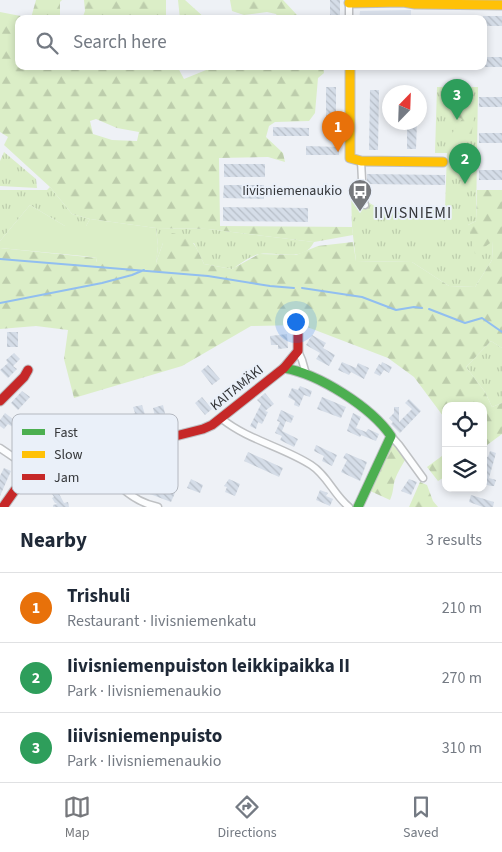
<!DOCTYPE html>
<meta charset="utf-8">
<style>
:root{--surface:#fff;--page:#f6f6f7;--text:#1f2937;--muted:#747a83;--line:#e0e1e3;--accent:#76787c}
body{margin:0;font-family:"Source Sans 3",sans-serif;background:var(--page);color:var(--text)}
.controls{position:absolute;right:15px;bottom:15px;display:grid;overflow:hidden;border-radius:10px;box-shadow:0 2px 8px #0003}
.controls button{width:45px;height:45px;display:grid;place-items:center;padding:0;border:0;border-bottom:1px solid var(--line);background:var(--surface);color:var(--text);font:25px sans-serif}
.compass{position:absolute;left:382px;top:85px;width:45px;height:45px;border-radius:50%;background:var(--surface);box-shadow:0 2px 8px #0003;rotate:23deg}
.you{position:absolute;left:295px;top:321px;width:18px;height:18px;margin:-12px;border:4px solid #fff;border-radius:50%;background:#1a73e8;box-shadow:0 0 0 8px #1a73e833}
.badge{display:grid;place-items:center;width:32px;height:32px;border-radius:50%;background:var(--accent);color:#fff;font-size:16px;font-weight:700}
.pin{position:absolute;translate:-50% -41px;filter:drop-shadow(0 1px 2px #0008)}
.pin::after{content:'';position:absolute;top:26px;width:18px;height:15px;background:inherit;clip-path:polygon(0 0,100% 0,50% 100%)}
.list{margin:0;padding:0;list-style:none}
h2{display:flex;justify-content:space-between;align-items:center;height:65px;margin:0;padding:0 20px;font-size:21px}
h2 small{font-size:16px;font-weight:400;color:var(--muted)}
.list li{display:grid;grid-template-columns:32px 1fr auto;gap:15px;align-items:center;box-sizing:border-box;height:70px;padding:0 20px;border-top:1px solid var(--line)}
.list b{display:block;font-size:19px;white-space:nowrap}
.list p{margin:0;font-size:16px;white-space:nowrap;color:var(--muted)}
.list em{font-size:16px;font-style:normal;color:var(--muted)}
.icon{flex:none;width:28px;height:28px;fill:none;stroke:currentColor;stroke-width:2;stroke-linecap:round;stroke-linejoin:round}
.map{position:relative;flex:none;width:502px;height:507px;overflow:hidden}
.search{position:absolute;background:var(--surface);box-shadow:0 2px 8px #0003;left:15px;right:15px;top:15px;height:55px;display:flex;align-items:center;gap:12px;box-sizing:border-box;padding:0 18px;border-radius:10px;color:var(--muted);font-size:19px}
.sheet{height:275px;background:var(--surface)}
nav{display:flex;justify-content:space-around;align-items:center;box-sizing:border-box;height:70px;border-top:1px solid var(--line);background:var(--surface);font-size:14px;color:var(--muted)}
nav a{display:grid;justify-items:center;gap:2px}
nav .on{color:var(--accent)}
.map>svg:first-child{display:block}
.built{fill:#dbe2ed}
.grass{fill:url(#grass-tufts)}
.forest{fill:url(#forest-firs);fill-rule:evenodd}
.garden{fill:#dbeec7}
.lines{fill:none;stroke-linecap:round;stroke-linejoin:round}
.stream{stroke:#91bef0;stroke-width:2}
.building{fill:url(#building-back-hatch)}
.street-casing{stroke:#bec0c3;stroke-width:9}
.fast-casing{stroke:#bec0c3;stroke-width:11}
.slow-casing{stroke:#bec0c3;stroke-width:11}
.jam-casing{stroke:#bec0c3;stroke-width:11}
.street{stroke:#fcfdfe;stroke-width:6}
.fast{stroke:#4caf50;stroke-width:9}
.slow{stroke:#ffc107;stroke-width:9}
.jam{stroke:#c62828;stroke-width:9}
.labels{text-anchor:middle;dominant-baseline:central;stroke-width:4;stroke-linejoin:round;paint-order:stroke}
.poi-label{font-size:14px;fill:#35373a;stroke:#eaf0f9;text-anchor:end}
.street-label{font-size:14px;fill:#35373a;stroke:#eaf0f9}
.quarter-label{font-size:16px;letter-spacing:1px;fill:#35373a;stroke:#eaf0f9}
.key{fill:#eaf0f9;stroke:#b4b8c0;stroke-width:1}
.key-label{font-size:14px;fill:#35373a}
</style>
<div class="map">
<svg width="502" height="507" viewBox="0 0 502 507">
<defs>
<pattern id="grass-tufts" width="24" height="20" patternUnits="userSpaceOnUse" patternTransform="scale(1.25)"><rect width="24" height="20" fill="#dbeec7"/><path d="M3 7l-1-3M5 7V3M7 7l1-3M15 17l-1-3M17 17v-4M19 17l1-3" fill="none" stroke="#bdcdac"/></pattern>
<pattern id="forest-firs" width="22" height="20" patternUnits="userSpaceOnUse" patternTransform="scale(1.25)"><rect width="22" height="20" fill="#dbeec7"/><path d="M5 1l3.5 6h-7zM16 11l3.5 6h-7z" fill="#bdcdac"/></pattern>
<pattern id="building-back-hatch" width="6" height="6" patternUnits="userSpaceOnUse" patternTransform="scale(1.25)"><rect width="6" height="6" fill="#d5dde8"/><path d="M-1 5l2 2M0 0l6 6M5-1l2 2" fill="none" stroke="#b7bec8"/></pattern>
</defs>
<rect width="100%" height="100%" fill="#eef1f6"/>
<path class="built" d="M411 10V19H359L360 11Z"/>
<path class="grass" d="M437 87H478L476 221 468 225 493 241 492 260 475 287 449 286 412 262 356 261 352 227 351 192 378 208 445 209 447 153H435Z
M4 152 36 179 37 188 0 186V161Z
M50 187 72 214 90 219 86 226H65L30 205 0 241V190H47Z
M156 228 208 229 314 242C304 263 278 251 260 254 251 255 240 264 232 269L204 264 194 243H163L156 263 158 246Z
M491 341 502 348V403L492 407 485 392 466 367Z"/>
<path class="forest" d="M36 0H62L60 2V19H19V66H177L184 79 211 68 213 70 222 66H323L324 73 318 78 315 113 309 121 275 122 269 126 266 137 283 153 285 162 268 157 219 158 220 226 352 227 353 235 314 242 208 229 156 228 90 219 72 214 50 187 4 145 8 137 0 132V12L31 18ZM96 119 117 128 139 132 137 141 112 140 93 134 90 121Z
M84 0H166V19H82L85 11Z
M178 0H185L206 19H180Z
M230 0H283L298 16 299 19H279L276 14 267 12 244 15 232 11Z
M447 87 453 88 471 98 468 110 474 117 471 138H451V135L462 119 458 117 450 124 449 116 451 108 449 104Z
M477 190H502V348L491 341 466 367 485 392 492 407 502 403V434L483 448V406H446V420L414 377 388 358 302 325 251 326 182 366 74 398 64 359 68 330 36 326 0 329V248L97 258 96 262 156 263 163 243 172 233C194 236 195 245 204 264L232 269 259 254 296 255 318 246 353 242 356 261 412 262 449 286 475 287 492 260 493 241 475 254 468 225 476 221Z
M394 445 404 454 405 460C401 467 396 475 394 483 393 489 393 493 390 500L368 490 390 448Z
M446 453V476L438 481 427 467Z
M420 482 427 485 433 501 438 507H409Z"/>
<path class="garden" d="M30 205 65 226H86L90 219 156 228 158 246 156 263 137 266 96 263 97 258 83 256 0 248V241Z
M404 218H444V236H404Z"/>
<g class="lines">
<path class="stream" d="M0 259 208 276 270 286 294 288
M302 288 362 297 396 310 414 307 422 308
M0 303 102 283 132 275 144 270
M429 309 465 323 482 318 502 332"/>
</g>
<path class="building" d="M330 0H340V19H330Z
M483 16H502V26H483Z
M483 57H502V67H483Z
M326 87H336V130H326Z
M370 90H379L378 150H369Z
M479 97H502V107H479Z
M407 122H417L416 149H407Z
M273 127 309 128V136H273Z
M479 133H502V143H479Z
M306 146 339 147V155H306Z
M224 164H265V177H224Z
M479 170H502V180H479Z
M367 174 445 175V185L367 184Z
M224 185H264V199L223 198Z
M223 207 308 208V222L223 221Z
M7 332H18V347H7Z
M287 334 288 348 278 349V345H271L270 336Z
M312 335 326 343 323 348 335 355 329 366 316 359 320 353 306 345Z
M14 353 20 359 13 366 17 369 8 378 0 370 8 363 6 360Z
M342 362 356 368 358 363 369 368 364 379 351 372 349 375 338 370Z
M382 362 392 367 389 373 384 370 380 376 374 373 379 364 381 365Z
M208 365 220 379 212 385 201 371Z
M300 386 312 391 310 397 304 395 299 407 294 405 295 401 288 397 292 388 298 390Z
M22 391 30 397 18 410 11 403Z
M265 393 274 404 265 411 268 412 262 424 258 422 256 429 250 426 261 404 257 400Z
M202 397 212 409 205 415 195 403Z
M322 397 346 407 341 418 317 409Z
M409 399 421 411 400 433 391 424 393 422 389 418 394 413V407H399V422L412 409 405 403Z
M142 405 147 421 138 423 133 414 135 413 133 407Z
M163 405 166 418 156 421 153 408Z
M281 410 294 416 291 423 286 421 282 431 298 439 294 447 280 440 282 436 275 433 280 422 277 421Z
M5 413 22 426 24 425 30 429 20 444 13 440 19 431 8 424 4 429 0 426V420Z
M353 413 361 417 356 428 366 432 368 429 379 434 376 441 361 435 360 437 347 431Z
M316 445 337 455 332 466 322 461 324 456 314 451Z
M490 451 496 453 489 478 496 480 494 486H491L483 484V472L485 464 483 463 485 456 488 457Z
M248 452 283 468 279 477 244 461Z
M346 453 367 462 360 481 341 472 347 460 343 458Z
M148 464 154 486 168 492 172 482 175 493 171 502 142 491 144 487 139 466Z
M4 468 11 471 0 496V476Z
M191 479 203 485 200 493 187 488Z
M229 479 240 484 235 496 225 492 227 487 224 486Z
M409 479 417 482 411 495 401 491Z
M55 481 60 488 57 490 64 503 68 502 69 507H53V505L57 504 56 503H55L52 498 54 497 47 486Z
M320 490 328 493 326 496 333 499 330 506 316 500Z
M471 495 494 502 493 507H483L469 502Z"/>
<g class="lines">
<g class="street-casing">
<path id="street" d="M349 0V19
M361 161 363 199 365 205
M298 351 302 360 306 374
M222 419C248 440 283 447 311 465 327 475 334 495 349 507
M391 436 399 445 423 478
M0 448 28 467 34 472
M99 455C110 480 130 501 158 507"/>
</g>
<g class="fast-casing">
<path id="fast" d="M284 368C319 374 371 407 391 436L358 507"/>
</g>
<g class="slow-casing">
<path id="slow" d="M349 3 403 2 415 4 502 5
M350 66V158L361 161 443 162"/>
</g>
<g class="jam-casing">
<path id="jam" d="M0 401 24 377 28 370
M3 507 15 490 34 472 203 429 212 425 284 368 298 351V328"/>
</g>
<use href="#street" class="street"/>
<use href="#fast" class="fast"/>
<use href="#slow" class="slow"/>
<use href="#jam" class="jam"/>
</g>
<defs>
<g id="bus-pin" transform="scale(1.25)"><path d="M0 17L-7.5 6A9.5 9.5 0 1 1 7.5 6Z" fill="#76787c" stroke="#eaf0f9"/><path d="M-5-6H5V4H4V6H2V4H-2V6H-4V4H-5ZM-3.5-4V0h7V-4ZM-3.5 1.2v1.5H-2V1.2ZM2 1.2v1.5H3.5V1.2Z" fill="#fff"/></g>
</defs>
<g fill-rule="evenodd">
<use href="#bus-pin" x="360" y="191"/>
</g>
<g class="labels">
<g class="poi-label">
<text x="342" y="191">Iivisniemenaukio</text>
</g>
<g class="street-label">
<text transform="translate(237 388) rotate(-39)">KAITAMÄKI</text>
</g>
<g class="quarter-label">
<text x="413" y="213">IIVISNIEMI</text>
</g>
</g>
<rect x="12" y="414" width="166" height="80" rx="8" class="key"/>
<rect x="22" y="429" width="23" height="6" fill="#4caf50"/>
<rect x="22" y="451" width="23" height="7" fill="#ffc107"/>
<rect x="22" y="474" width="23" height="6" fill="#c62828"/>
<g class="key-label">
<text x="54" y="437">Fast</text>
<text x="54" y="459">Slow</text>
<text x="54" y="482">Jam</text>
</g>
</svg>
<div class="controls">
<button><svg class="icon" aria-label="locate" viewBox="0 0 24 24"><circle cx="12" cy="12" r="6"/><path d="M12 2v4M12 18v4M2 12h4M18 12h4"/></svg></button>
<button><svg class="icon" aria-label="layers" viewBox="0 0 24 24"><path d="M12 4l9 5-9 5-9-5zM3 14l9 5 9-5"/></svg></button>
</div>
<svg class="compass" viewBox="-18 -18 36 36"><path d="M0-13l5 13h-10z" fill="#e53935"/><path d="M0 13l5-13h-10z" fill="#747a83"/></svg>
<div class="you"></div>
<div class="pin badge" style="left:338px;top:152px;background:#e8710a">1</div>
<div class="pin badge" style="left:465px;top:184px;background:#2e9e5b">2</div>
<div class="pin badge" style="left:457px;top:120px;background:#2e9e5b">3</div>
<div class="search"><svg class="icon" aria-label="search" viewBox="0 0 24 24"><circle cx="10" cy="10" r="6"/><path d="M15 15l6 6"/></svg>Search here</div>
</div>
<section class="sheet">
<h2>Nearby<small>3 results</small></h2>
<ul class="list">
<li><span class="badge" style="background:#e8710a">1</span><div><b>Trishuli</b><p>Restaurant · Iivisniemenkatu</p></div><em>210 m</em></li>
<li><span class="badge" style="background:#2e9e5b">2</span><div><b>Iivisniemenpuiston leikkipaikka II</b><p>Park · Iivisniemenaukio</p></div><em>270 m</em></li>
<li><span class="badge" style="background:#2e9e5b">3</span><div><b>Iiivisniemenpuisto</b><p>Park · Iivisniemenaukio</p></div><em>310 m</em></li>
</ul>
</section>
<nav>
<a class="on"><svg class="icon" aria-label="map" viewBox="0 0 24 24"><path d="M3 6l6-2 6 2 6-2v14l-6 2-6-2-6 2zM9 4v14M15 6v14"/></svg>Map</a>
<a><svg class="icon" aria-label="directions" viewBox="0 0 24 24"><path d="M12 3l9 9-9 9-9-9zM9 14v-3h6M13 9l2 2-2 2"/></svg>Directions</a>
<a><svg class="icon" aria-label="saved" viewBox="0 0 24 24"><path d="M7 4h10v16l-5-4-5 4z"/></svg>Saved</a>
</nav>
